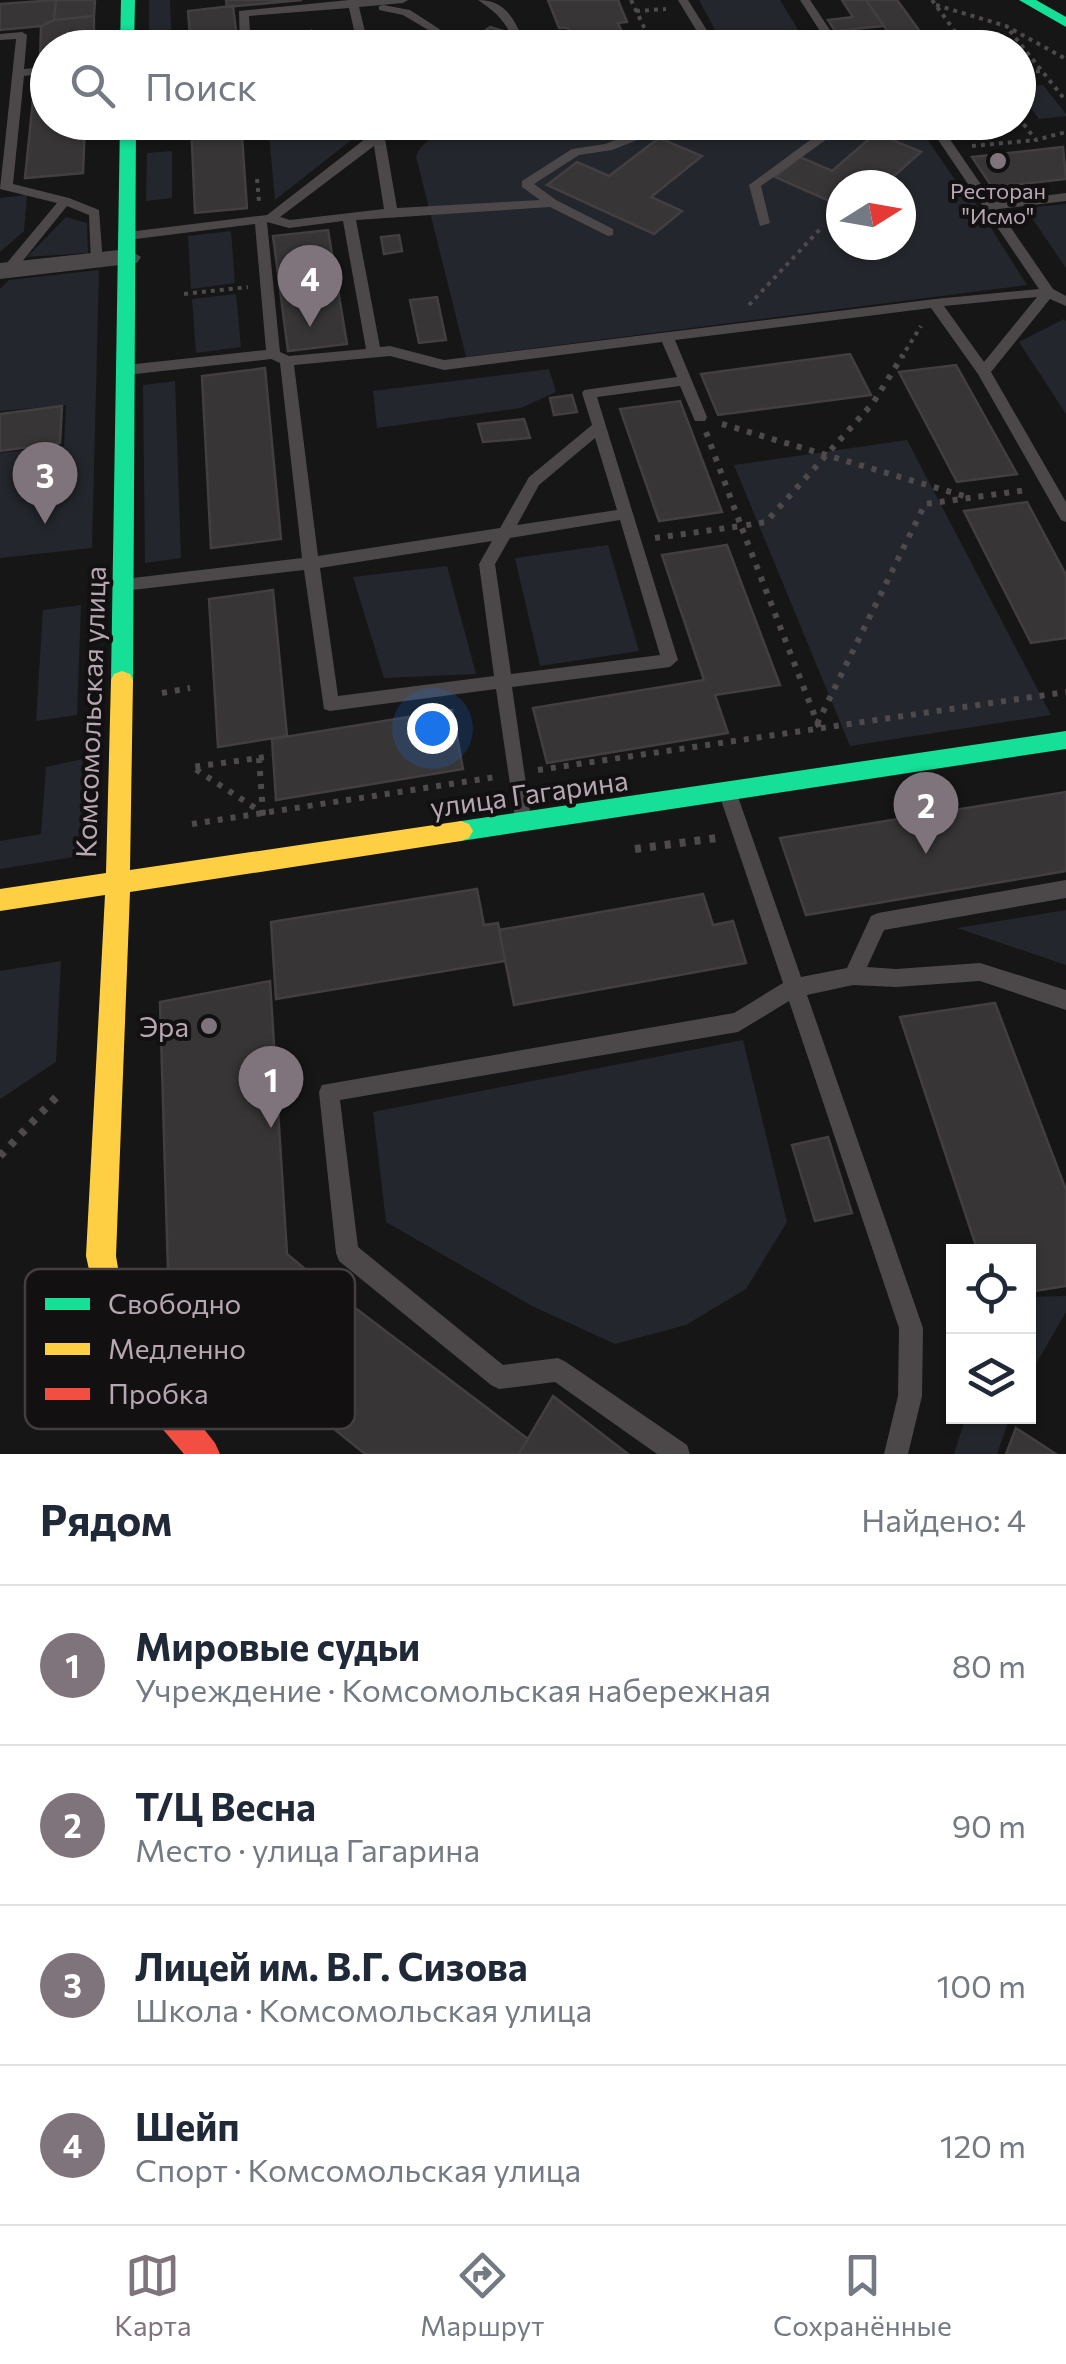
<!DOCTYPE html>
<html lang="ru">
<meta charset="utf-8">
<style>
:root{--surface:#fff;--page:#f6f6f7;--text:#1f2937;--muted:#747a83;--line:#e0e1e3;--accent:#7f747b}
body{margin:0;font-family:Commissioner,sans-serif;background:var(--page);color:var(--text)}
.controls{position:absolute;right:30px;bottom:30px;display:grid;overflow:hidden;border-radius:0px;box-shadow:0 2px 8px #0004}
.controls button{width:90px;height:90px;display:grid;place-items:center;padding:0;border:0;border-bottom:2px solid var(--line);background:var(--surface);color:var(--text);font:50px sans-serif}
.compass{position:absolute;left:826px;top:170px;width:90px;height:90px;border-radius:50%;background:var(--surface);box-shadow:0 2px 8px #0004;rotate:79deg}
.you{position:absolute;left:432px;top:728px;width:35px;height:35px;margin:-25px;border:8px solid #fff;border-radius:50%;background:#1a73e8;box-shadow:0 0 0 15px #1a73e833}
.badge{display:grid;place-items:center;width:65px;height:65px;border-radius:50%;background:var(--accent);color:#fff;font-size:32px;font-weight:700}
.pin{position:absolute;translate:-50% -82px;filter:drop-shadow(0 2px 5px #0008)}
.pin::after{content:'';position:absolute;top:52px;width:35px;height:30px;background:inherit;clip-path:polygon(0 0,100% 0,50% 100%)}
.list{margin:0;padding:0;list-style:none}
h2{display:flex;justify-content:space-between;align-items:center;height:130px;margin:0;padding:0 40px;font-size:42px}
h2 small{font-size:32px;font-weight:400;color:var(--muted)}
.list li{display:grid;grid-template-columns:65px 1fr auto;gap:30px;align-items:center;box-sizing:border-box;height:160px;padding:0 40px;border-top:2px solid var(--line)}
.list b{display:block;font-size:38px;white-space:nowrap}
.list p{margin:0;font-size:32px;white-space:nowrap;color:var(--muted)}
.list em{font-size:32px;font-style:normal;color:var(--muted)}
.icon{flex:none;width:55px;height:55px;fill:none;stroke:currentColor;stroke-width:2;stroke-linecap:round;stroke-linejoin:round}
.map{position:relative;flex:none;width:1066px;height:1454px;overflow:hidden}
.search{position:absolute;background:var(--surface);box-shadow:0 2px 8px #0004;left:30px;right:30px;top:30px;height:110px;display:flex;align-items:center;gap:25px;box-sizing:border-box;padding:0 35px;border-radius:55px;color:var(--muted);font-size:38px}
.sheet{height:770px;background:var(--surface)}
nav{display:flex;justify-content:space-around;align-items:center;box-sizing:border-box;height:140px;border-top:2px solid var(--line);background:var(--surface);font-size:28px;color:var(--muted)}
nav a{display:grid;justify-items:center;gap:5px}
nav .on{color:var(--accent)}
.map>svg:first-child{display:block}
.green{fill:#23262c;fill-rule:evenodd}
.building{fill:#373536;stroke:#423e41;stroke-width:2.5}
.lines{fill:none;stroke-linecap:round;stroke-linejoin:round}
.path-far2{stroke:#4e494c;stroke-width:4;stroke-dasharray:4 5;stroke-linecap:butt}
.path-far1{stroke:#4e494c;stroke-width:6;stroke-dasharray:5 8;stroke-linecap:butt}
.path{stroke:#4e494c;stroke-width:8;stroke-dasharray:6 9;stroke-linecap:butt}
.lane{fill:#4c484a;fill-rule:evenodd}
.street{fill:#4c484a;fill-rule:evenodd}
.fast{fill:#16e098;fill-rule:evenodd}
.slow{fill:#ffcf43;fill-rule:evenodd}
.jam{fill:#f24e42;fill-rule:evenodd}
.poi-dot{fill:#7f747b;stroke:#121011;stroke-width:4}
.labels{text-anchor:middle;dominant-baseline:central;stroke-width:8;stroke-linejoin:round;paint-order:stroke}
.far-poi-label{font-size:22px;fill:#b7a7b2;stroke:#121011}
.street-label{font-size:28px;fill:#b7a7b2;stroke:#121011}
.poi-label{font-size:28px;fill:#b7a7b2;stroke:#121011;text-anchor:end}
.key{fill:#121011;stroke:#443d41;stroke-width:2.5}
.key-label{font-size:28px;fill:#b7a7b2}
</style>
<div class="map">
<svg width="1066" height="1454" viewBox="0 0 1066 1454">
<rect width="100%" height="100%" fill="#161616"/>
<path class="green" d="M149 0H170L172 47H149Z
M699 0H780L800 33 721 41Z
M1043 85 1066 114V116L1039 119 1019 92V87Z
M268 123H343L364 130 275 200Z
M527 123H916L958 184 966 188 1027 285 466 357 416 156C430 121 494 127 527 123ZM841 185H901V245H841Z
M172 151V198L146 201 147 153Z
M27 195 24 231 0 252V198Z
M1066 204V268L1025 208Z
M66 217 87 223 88 253 27 257Z
M231 231 235 283 191 289 188 236Z
M99 270 92 548 0 558V453L64 446 66 405 0 411V289L9 280Z
M236 294 241 347 196 353 192 299Z
M1064 319 1066 321V414L1019 342Z
M549 369 556 392 521 408 377 428 373 391Z
M175 381 181 558 145 563 143 385Z
M907 440 1051 715 850 746 734 465Z
M608 545 639 651 540 666 515 558Z
M447 566 476 674 384 678 353 577Z
M81 605 77 715 36 721 43 610Z
M83 759 80 856 0 869V841L41 834 46 767Z
M1066 910V965L957 928Z
M61 961 56 1062 0 1099V971Z
M743 1040 787 1222 746 1289 686 1325 615 1344 532 1306 386 1222 373 1112Z
M1066 1296V1312L1029 1376V1297Z
M966 1417H1010L997 1454H954Z"/>
<path class="building" d="M56 0 54 20 41 26 0 30V4Z
M56 0H95L94 16 54 20Z
M226 0H302L227 7Z
M548 0H618L627 22 618 23 629 48H575L568 28H559Z
M842 0H866L884 26 835 31 828 20 853 17Z
M866 0H897L932 48H899Z
M233 6 238 48H191L188 11Z
M94 16V48H48V58L40 59 41 26 54 20Z
M490 27 507 32 487 48H429L446 35 468 43Z
M48 88V122H85L83 173 25 178 34 90Z
M191 122H241L247 208 195 213Z
M876 133 921 152 884 185H841V206L775 177 800 157 832 171Z
M659 138 702 156 651 197 682 211 654 234 547 185 577 162 609 176Z
M1063 147 1066 179 992 187 972 157Z
M328 230 347 344 288 351 273 236Z
M399 235 402 251 384 254 381 237Z
M437 297 446 340 419 343 410 300Z
M850 354 871 395 718 415 701 374Z
M956 365 1017 474 957 482 899 372Z
M265 368 281 539 211 548 202 376Z
M572 395 577 412 554 415 550 398Z
M680 401 722 512 659 521 620 409Z
M62 406 60 443 0 451V414Z
M524 419 530 438 483 442 478 424Z
M1027 502 1066 575V638L1031 643 964 511Z
M727 545 780 685 715 695 728 733 547 763 533 708 704 680 662 555Z
M273 590 287 736 218 747 209 599Z
M452 710 463 769 276 800 272 739Z
M1066 792V871L806 915 780 838Z
M477 889 484 925 498 923 505 961 276 999 271 922Z
M703 894 713 925 733 921 746 963 514 1005 499 930Z
M270 981 287 1254 317 1279 256 1366 241 1353 232 1366 204 1343 217 1320 197 1300 196 1286 184 1288 168 1272 160 1002Z
M995 1003 1066 1190V1286L1028 1292V1252H978L900 1017Z
M828 1137 852 1213 815 1221 792 1145Z
M317 1279 528 1439 519 1454H365L256 1366Z
M553 1396 628 1454H519Z
M1016 1428 1056 1454H1006Z"/>
<g class="lines">
<path class="path-far2" d="M631 0 654 48
M932 0 967 48
M936 5 1006 26 1066 59
M636 11 666 9
M1010 31 1066 101
M287 48 315 29
M1018 73 1041 71
M1018 117 1036 140 1066 132
M972 146 1036 140
M257 179 259 202
M184 294 248 287
M749 305 823 226
M901 358 921 326"/>
<path class="path-far1" d="M722 424 964 496
M655 538 741 526 706 432
M162 693 190 688
M817 724 925 504 1027 490
M819 727 741 526 766 522 873 403 903 355
M259 758 263 813 192 767Z
M259 758 272 756
M538 770 1066 692
M192 824 496 777"/>
<path class="path" d="M635 849 717 838
M0 1156 61 1092"/>
<path class="lane" d="M349 0H408L403 3 359 7 368 44 366 48H354L357 43 349 8 249 16 251 48H240L239 11Z
M478 0C503 0 513 16 522 37L515 48H504L512 37C503 18 494 11 478 0Z
M678 0H688L718 48H707Z
M800 0H810L842 48H831Z
M383 5 410 10 447 34 431 48H418L435 34 403 15 379 10V6Z
M22 32 27 35 24 69 48 67V73L24 76 13 184 69 198 99 210 103 264 98 265 91 261 89 215 67 206 13 273 8 274 1 270 57 203 0 189 16 39 0 40V34Z
M391 122H405L385 139 397 208 540 200 522 187V181L572 149 605 144 649 127 692 128 743 122H783L777 126 692 136 650 135 612 150 579 155 534 184 556 200 613 229V235L608 236 550 207 356 220 380 347 390 346 444 360 935 299 1039 289 926 122H938L993 202 1066 193V201L998 209 1053 289 1066 296V306L1050 299 991 372 1066 502V522L1061 520 978 374 931 308 675 340 707 417 705 421H695L680 386 597 397 678 660 670 667 512 687 531 819 528 825 522 827 516 825 496 689 330 711 324 709 304 570 124 591 116 585 124 579 302 558 280 363 271 359 126 375 119 370 126 365 266 350 255 224 128 240 122 236 128 232 267 215 374 132ZM374 146 384 209 290 220 280 217ZM343 221 366 349 289 356 280 352 267 222 289 228ZM1037 297 984 362 944 306ZM662 342 677 377 584 390 582 393 592 425 529 477 500 528 318 556 294 365 390 356 444 370ZM595 438 617 510 517 525 539 485ZM620 520 660 655 511 674 495 564 510 538ZM492 541 479 564 494 676 338 696 320 568Z
M804 122 913 128 919 132 913 136 837 132 761 186 770 223 760 226 749 185 825 129Z
M728 786 734 788 737 794 801 977 847 968 871 916 878 913 1066 880V898L884 930 867 967 896 969 980 963 1066 990V1010L980 981 896 987 853 985 807 995 923 1328 922 1396 908 1454H884L898 1396 899 1328 789 1001 738 1032 340 1100 358 1247 503 1365 558 1358 566 1362 687 1445 690 1454H657L555 1382 499 1389 491 1385 339 1261 336 1253 319 1092 322 1085 734 1013 783 983 719 794 722 788Z"/>
<path class="street" d="M128 249 141 257 137 263 0 279V263Z"/>
<path class="fast" d="M121 0H135L134 48H120Z
M1019 0H1036L1066 17V27Z
M120 122H136L133 680 130 686H114L111 680Z
M1066 731V749L461 841 453 838 449 831 453 824 461 821Z"/>
<path class="slow" d="M122 671 130 674 133 680 130 870 461 821 469 824 473 831 469 838 461 841 130 892 116 1256 125 1309 120 1319 110 1324 100 1319 86 1256 105 895 0 911V889L106 873 111 680 114 674Z"/>
<path class="jam" d="M110 1294 120 1299 130 1336 215 1443 220 1454H184C156 1419 80 1345 100 1299Z"/>
</g>
<g class="poi-dot">
<circle cx="998" cy="161" r="10"/>
<circle cx="209" cy="1026" r="10"/>
</g>
<g class="labels">
<g class="far-poi-label">
<text x="998" y="190">Ресторан<tspan x="998" dy="25">"Исмо"</tspan></text>
</g>
<g class="street-label">
<text transform="translate(90 712) rotate(-88)">Комсомольская улица</text>
<text transform="translate(529 793) rotate(-8)">улица Гагарина</text>
</g>
<g class="poi-label">
<text x="189" y="1026">Эра</text>
</g>
</g>
<rect x="25" y="1269" width="330" height="160" rx="15" class="key"/>
<rect x="45" y="1298" width="45" height="12" fill="#16e098"/>
<rect x="45" y="1343" width="45" height="12" fill="#ffcf43"/>
<rect x="45" y="1388" width="45" height="12" fill="#f24e42"/>
<g class="key-label">
<text x="108" y="1314">Свободно</text>
<text x="108" y="1359">Медленно</text>
<text x="108" y="1404">Пробка</text>
</g>
</svg>
<div class="controls">
<button><svg class="icon" aria-label="locate" viewBox="0 0 24 24"><circle cx="12" cy="12" r="6"/><path d="M12 2v4M12 18v4M2 12h4M18 12h4"/></svg></button>
<button><svg class="icon" aria-label="layers" viewBox="0 0 24 24"><path d="M12 4l9 5-9 5-9-5zM3 14l9 5 9-5"/></svg></button>
</div>
<svg class="compass" viewBox="-18 -18 36 36"><path d="M0-13l5 13h-10z" fill="#e53935"/><path d="M0 13l5-13h-10z" fill="#747a83"/></svg>
<div class="you"></div>
<div class="pin badge" style="left:271px;top:1128px">1</div>
<div class="pin badge" style="left:926px;top:854px">2</div>
<div class="pin badge" style="left:45px;top:524px">3</div>
<div class="pin badge" style="left:310px;top:327px">4</div>
<div class="search"><svg class="icon" aria-label="search" viewBox="0 0 24 24"><circle cx="10" cy="10" r="6"/><path d="M15 15l6 6"/></svg>Поиск</div>
</div>
<section class="sheet">
<h2>Рядом<small>Найдено: 4</small></h2>
<ul class="list">
<li><span class="badge">1</span><div><b>Мировые судьи</b><p>Учреждение · Комсомольская набережная</p></div><em>80 m</em></li>
<li><span class="badge">2</span><div><b>Т/Ц Весна</b><p>Место · улица Гагарина</p></div><em>90 m</em></li>
<li><span class="badge">3</span><div><b>Лицей им. В.Г. Сизова</b><p>Школа · Комсомольская улица</p></div><em>100 m</em></li>
<li><span class="badge">4</span><div><b>Шейп</b><p>Спорт · Комсомольская улица</p></div><em>120 m</em></li>
</ul>
</section>
<nav>
<a class="on"><svg class="icon" aria-label="map" viewBox="0 0 24 24"><path d="M3 6l6-2 6 2 6-2v14l-6 2-6-2-6 2zM9 4v14M15 6v14"/></svg>Карта</a>
<a><svg class="icon" aria-label="directions" viewBox="0 0 24 24"><path d="M12 3l9 9-9 9-9-9zM9 14v-3h6M13 9l2 2-2 2"/></svg>Маршрут</a>
<a><svg class="icon" aria-label="saved" viewBox="0 0 24 24"><path d="M7 4h10v16l-5-4-5 4z"/></svg>Сохранённые</a>
</nav>
